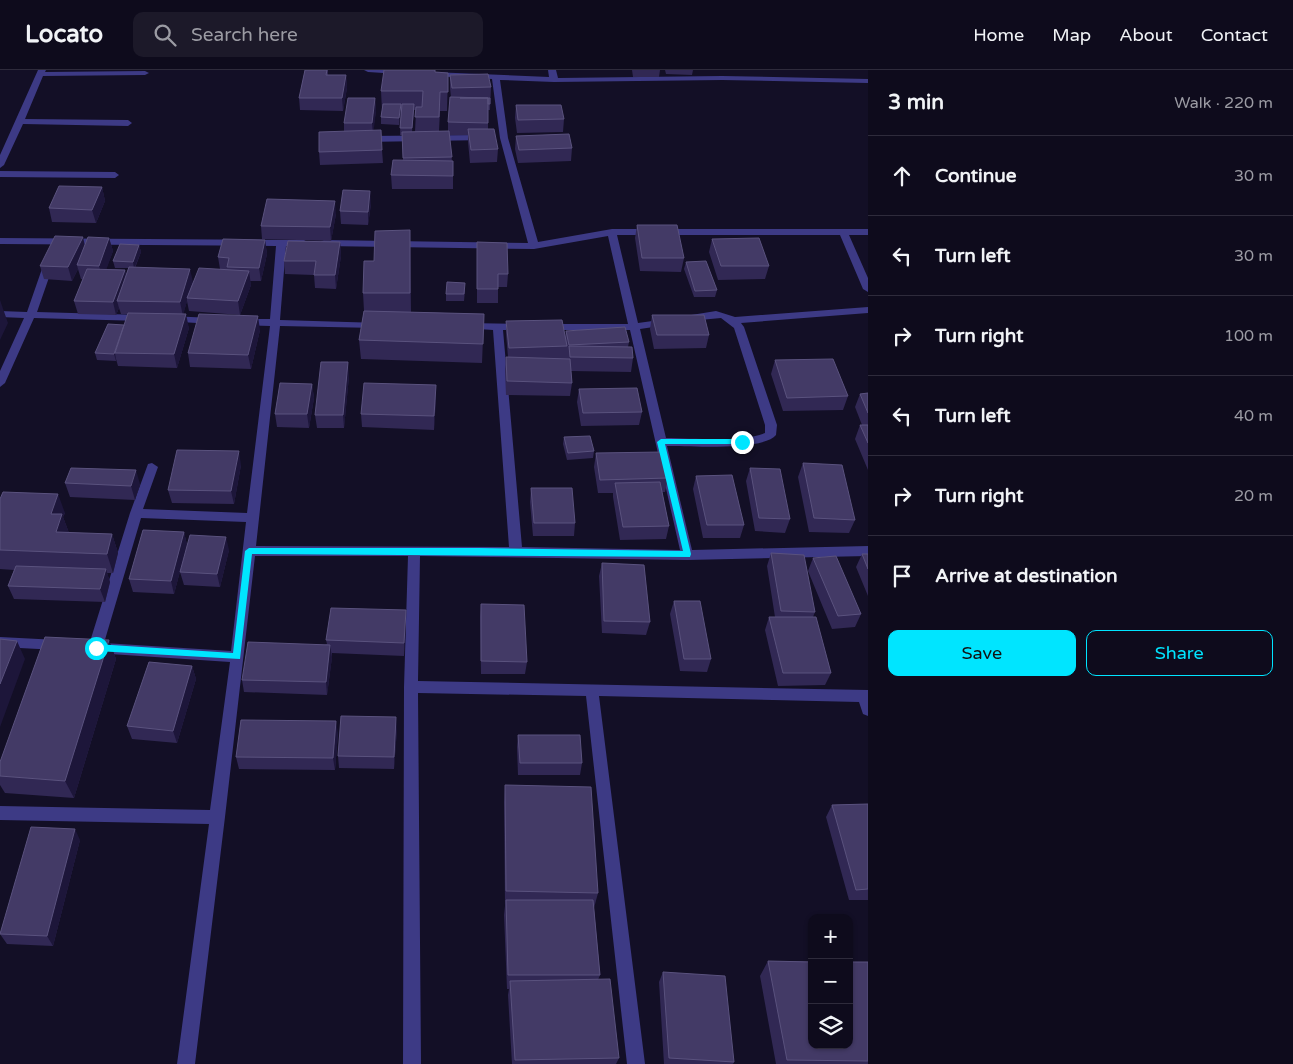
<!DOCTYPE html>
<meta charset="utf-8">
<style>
:root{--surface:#0e0b1c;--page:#1c1929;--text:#f1f3f6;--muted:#9b9ba3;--line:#2e2b3b;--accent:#00e5ff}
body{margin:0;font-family:"Varela Round",sans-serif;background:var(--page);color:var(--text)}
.controls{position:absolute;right:15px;bottom:15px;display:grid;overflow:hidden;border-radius:10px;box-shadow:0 1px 4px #0004}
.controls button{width:45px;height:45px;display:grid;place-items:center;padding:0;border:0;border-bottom:1px solid var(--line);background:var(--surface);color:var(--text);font:25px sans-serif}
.stop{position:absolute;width:15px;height:15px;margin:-11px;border:4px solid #00e5ff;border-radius:50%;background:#fff}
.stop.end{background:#00e5ff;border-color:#fff;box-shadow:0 1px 5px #0008}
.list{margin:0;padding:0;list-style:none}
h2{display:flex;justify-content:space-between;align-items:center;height:65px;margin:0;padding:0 20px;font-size:21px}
h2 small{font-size:16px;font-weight:400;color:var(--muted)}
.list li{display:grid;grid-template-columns:32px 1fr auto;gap:15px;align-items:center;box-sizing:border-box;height:80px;padding:0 20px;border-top:1px solid var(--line)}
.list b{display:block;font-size:19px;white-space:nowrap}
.list em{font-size:16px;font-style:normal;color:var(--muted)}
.actions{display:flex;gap:10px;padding:15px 20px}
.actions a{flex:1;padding:11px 0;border:1px solid var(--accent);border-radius:10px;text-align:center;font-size:18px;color:var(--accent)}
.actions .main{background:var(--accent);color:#111}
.icon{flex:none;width:28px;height:28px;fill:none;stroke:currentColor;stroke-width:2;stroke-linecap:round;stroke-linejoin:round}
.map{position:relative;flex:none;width:868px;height:994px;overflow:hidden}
header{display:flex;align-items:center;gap:30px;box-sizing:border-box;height:70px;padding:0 25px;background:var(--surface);border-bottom:1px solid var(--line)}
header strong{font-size:24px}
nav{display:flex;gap:28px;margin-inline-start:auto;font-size:18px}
.search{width:350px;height:45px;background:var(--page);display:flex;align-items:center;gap:12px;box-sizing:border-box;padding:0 18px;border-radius:10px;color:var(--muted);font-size:19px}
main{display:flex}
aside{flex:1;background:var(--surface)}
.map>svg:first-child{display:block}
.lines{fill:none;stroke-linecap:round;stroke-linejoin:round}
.minor{fill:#3d3a85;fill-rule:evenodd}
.wall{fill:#312854;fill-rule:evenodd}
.shaded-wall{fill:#1d163a}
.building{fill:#433a66;stroke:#5a527e}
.route{fill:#00e5ff}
</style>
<header>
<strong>Locato</strong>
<div class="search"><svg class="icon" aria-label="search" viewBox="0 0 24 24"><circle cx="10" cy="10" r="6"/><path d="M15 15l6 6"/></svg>Search here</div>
<nav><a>Home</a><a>Map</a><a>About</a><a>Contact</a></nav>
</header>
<main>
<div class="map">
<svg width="868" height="994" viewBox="0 0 868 994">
<rect width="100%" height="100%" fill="#130f26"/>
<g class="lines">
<path class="minor" d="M38 0H46L45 2 145 1 149 3 145 5 43 6 25 49 128 50 132 53 128 56 23 54 4 95 0 98V85Z
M364 0H401L403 2 399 4 368 2Z
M548 0H556L558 8 722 6 868 9V13L722 10 554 12 500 10 508 68 538 172 612 159H868V165H849L868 208V222L863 219 840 165H617L638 253 667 249 672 252 667 255 640 259 666 368C692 368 742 373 765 363V355L734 258 721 248 689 251 684 248 685 246 716 241 735 247 868 237V243L741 253 744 257 777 355 776 365C763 381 689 376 667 376L692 480 868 476V486L687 490 420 486 418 611 868 620V646L863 644 859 632 599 626 645 994H627L586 626 418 623 421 994H403L404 617 408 486H255L225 747 195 994H177L209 754 0 750V736L210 740 230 592 95 583 90 582 88 578 130 443 148 394 152 393 158 397 143 439 247 443 270 256 242 255 237 252 242 249H270L276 176 0 174V168L304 170 309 173 307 175 286 176 280 250 381 253 382 255 381 257 377 258 280 256 256 476 509 477 493 260 463 258 462 256 463 254 467 253 522 254 527 257 522 260H503L522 477 680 480 630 260H547L542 257 547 254H628L608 166 534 179 324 176 319 173 324 170 528 173 500 68 492 9 432 6 428 4 432 2 549 7ZM141 448 246 452 231 581 104 573Z
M484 65 487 66V70L364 72 360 69 364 66Z
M0 101 115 102 119 105 115 108 0 107Z
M49 190 54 193 37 242 142 245 147 248 142 251 34 248 5 313 0 317V301L24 248 0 247V241L27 242 44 193Z
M170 246 212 248 217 251 212 254 166 251 165 249Z
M0 567 58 570 63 571 65 575 63 579 58 580 0 577Z"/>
</g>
<path class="wall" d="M305 0H328V5H346L347 18 343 41 300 40 299 28Z
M632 0H660L659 7H633Z
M665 0H693L692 5 666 4Z
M435 2 448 3 447 41H440L439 61H448V52L451 27 450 18V5L491 17 490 40H488V59L498 79 497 92 470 93 468 72V65H449L452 91H453V119H392L391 105 403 90 402 65H400L401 40 399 55 381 54V47L382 40 381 21ZM414 40H416L415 62H412Z
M375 28 376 41 373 60 382 80 383 93 320 95 319 82 344 61V53Z
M516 35 564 49 563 62 517 63 515 48Z
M516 66 572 78 571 91 518 93 515 79Z
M102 117 105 131 96 153 52 152 49 138Z
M371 134 368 155 341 154 340 141Z
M336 144 331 171 262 169 261 156Z
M637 155 684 188 681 202 640 201 635 168Z
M410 160 411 242 484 244 482 293 361 289 359 270 364 241 363 223 374 191Z
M109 168 113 181 106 199 125 200 126 205 129 198H115L113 191 139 175 141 182 135 198 193 213 220 199 218 187 265 170 267 184 261 211H250L251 215 240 245 189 241 187 231 183 244 189 258 177 298 118 296 116 289V291L97 290 95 283 124 255 128 244H121L119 238 116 245 78 244 74 231 83 209H81L78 199 72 211 44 209 40 196 85 175Z
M712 169 769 196 765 209 718 210 709 182Z
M340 172 341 186 336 219 315 218 314 205 285 204 284 191Z
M477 172 508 204 507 217H498V233H477Z
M686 192 717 220 715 227H694L684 199Z
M465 220 464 231H446V224Z
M652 245 709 265 706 278 654 279 650 259Z
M506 251 565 267 566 261 629 272 628 277 633 288 631 302 571 301 572 313 570 326 506 325 505 301 506 287H508L506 264Z
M260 260 251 299 190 297 188 283Z
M775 290 848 326 843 340 783 341 771 304Z
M349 306 344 358H317L315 345Z
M312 314 314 328 309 358 277 357 275 344Z
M579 319 642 342 639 355 581 356 577 332Z
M868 323V400L855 369 860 355H862L855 337 860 324Z
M436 328 434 360 362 357 361 344Z
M564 367 594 381 593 388 567 390 563 374Z
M596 383 668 408 665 422H662L669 456 666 469 620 470 613 427V423H598L594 397Z
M803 393 855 450 849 463 809 462 798 407Z
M241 395 234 434 172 433 168 420Z
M750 398 790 449 785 463 755 461 746 411Z
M696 406 744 455 740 468H703L693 419Z
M65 413 140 414 135 430 70 427Z
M531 418 575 453 574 466H533L530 432Z
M0 429 65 443 63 447 69 463 112 464 118 483 113 503H107L110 512 105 532 14 529 8 516 14 500 0 499Z
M184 462 187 475 174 524 133 522 129 509Z
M229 480 220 517 184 515 180 502Z
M771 483 815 542 813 547 831 603 825 615 778 616 765 560 769 547H775L767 496Z
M862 484H868V526L856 497Z
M813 488 861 544 855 557 832 559 808 501Z
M602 493 650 552 646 565 602 563 599 506Z
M674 531 711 589 707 602 680 601 670 544Z
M481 534 527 592 525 604H481L480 547Z
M406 540V553L404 586 332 583V587L327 625 244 622 242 610 327 574 326 570Z
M109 570 116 589 74 728 5 723 0 715V692Z
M192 596 196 609 177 673 132 669 127 656Z
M397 659 394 699 339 698 338 686Z
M338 663 335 700 239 699 236 687Z
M518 665 582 693 580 705H518L517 677Z
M505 715 598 823 594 838 600 905 598 910 619 988 616 994H512L508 925 509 919H507L504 845 505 836 504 732Z
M868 734V830H849L826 747 832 735Z
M80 770 53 876 7 874 0 864V862Z
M768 891 868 892V994H776L760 906Z
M663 902 734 992 733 994H664L659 912Z"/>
<path class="shaded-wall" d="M346 5 347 18 343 41 342 28Z
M375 28 376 41 373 66 372 53Z
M401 34V41L399 55V48Z
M102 117 105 131 96 153 92 140Z
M370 121 371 134 368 155V142Z
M335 131 336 144 331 171 330 157Z
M83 167 86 181 77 195 78 199 72 211 68 197Z
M109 168 113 181 103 209 99 196Z
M265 170 267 184 261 211 259 198Z
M340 172 341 186 336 219 335 205Z
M139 175 141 182 134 199 133 192Z
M190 199 193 212 187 228V231L183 246 180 232Z
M125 200 128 213 117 231 119 238 116 245 113 232Z
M249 201 251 215 240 245 238 231Z
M0 230 8 253 0 270Z
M186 244 189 258 177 298 174 284Z
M258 246 260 260 251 299 248 285Z
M126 255 115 283 116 289V291L114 284Z
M348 292 349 306 344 358 343 345Z
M312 314 314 328 309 358 307 344Z
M436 315V328L434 360V346Z
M239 381 241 395 234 434 231 421Z
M136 400 140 414 135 430 131 416Z
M58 424 65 443 63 447 69 463 56 462 51 444Z
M184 462 187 475 174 524 171 511Z
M112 464 118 483 113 503 107 484Z
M226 467 229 480 220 517 217 504Z
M106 499 110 512 105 532 100 519Z
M406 540V553L404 586V573Z
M109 570 116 589 74 728 65 711Z
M17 571 25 589 0 657V614Z
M330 575 332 587 327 625 326 612Z
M192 596 196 609 177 673 173 661Z
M396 647 397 659 394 699V687Z
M336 651 338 663 335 700 333 688Z
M75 759 80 770 53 876 47 866Z"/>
<path class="building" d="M305 0H327L326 5H346L342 28H299Z
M384 0H435V2L448 3V22H440L439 47H415L416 37H422L423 21H381Z
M488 4 491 17 452 18 450 5Z
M450 27 488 28V53L448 52Z
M348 28H375L372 53H344Z
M460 28H490V34H488V28Z
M383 34H401L399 48 381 47Z
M402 34H414L412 58H400Z
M516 35H561L564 49 518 50Z
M468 59H494L498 79 471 80Z
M381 60 382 80 319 82V62Z
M449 61 452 87 403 88 402 62Z
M569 64 572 78 519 80 516 66Z
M393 90 453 91V106L391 105Z
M59 116 102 117 92 140 49 138Z
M343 120 370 121 368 142 340 141Z
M267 129 335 131 330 157 261 156Z
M637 155H677L684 188H642Z
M410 160V223H363L364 191H374L375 161Z
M55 166 83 167 68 197 40 196Z
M88 167 109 168 99 196 77 195Z
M759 168 769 196H721L712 169Z
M223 169 265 170 259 198 227 197 229 188 218 187Z
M288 171 340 172 335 205H314L316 191H284Z
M477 172 507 173 508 204H498V219H477Z
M120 174 139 175 133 192 113 191Z
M706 191 717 220 695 221 686 192Z
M129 197 190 199 180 232 117 231Z
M199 198 249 201 238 231 187 228Z
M87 199 125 200 113 232 74 231Z
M447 212 465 213 464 224H446Z
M364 241 484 244 483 274 359 270Z
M128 243 186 244 174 284 115 283Z
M199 244 258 246 248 285 188 283Z
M652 245H704L709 265H657Z
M562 250 567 276 509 278 506 251Z
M108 254 124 255 114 284 95 283Z
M625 257 629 272 569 275 566 261Z
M569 276 632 277 633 288 570 287Z
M506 287 570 289 572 313 507 311Z
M833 289 848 326 787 328 775 290Z
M321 292H348L343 345H315Z
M280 313 312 314 307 344H275Z
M364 313 436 315 434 346 361 344Z
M637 318 642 342 583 343 579 319Z
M868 323V343L860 324Z
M860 355H868V373Z
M590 366 594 381 568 383 564 367Z
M177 380 239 381 231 421 168 420Z
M662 382 668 408 600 410 596 383Z
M803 393 842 395 855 450 814 448Z
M71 398 136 400 131 416 65 413Z
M750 398 780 399 790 449 759 448Z
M732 405 744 455H707L696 406Z
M660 412 669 456 623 457 615 413Z
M531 418H572L575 453H534Z
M3 422 58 424 51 444H62L56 462 112 464 107 484 0 480V429Z
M143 460 184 462 171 511 129 509Z
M190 465 226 467 217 504 180 502Z
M771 483 804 485 815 542 781 541Z
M862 484H868V499Z
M836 486 861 544 838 546 813 488Z
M602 493 644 495 650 552 604 551Z
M16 496 106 499 100 519 8 516Z
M674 531H700L711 589H684Z
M481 534 524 535 527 592 481 591Z
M331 538 406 540 404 573 326 570Z
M769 547H816L831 603H783Z
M45 567 109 570 65 711 0 706V692Z
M0 569 17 571 0 614Z
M248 572 330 575 326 612 242 610Z
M149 592 192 596 173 661 127 656Z
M341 646 396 647 394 687 338 686Z
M241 650 336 651 333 688 236 687Z
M518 665H580L582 693H520Z
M505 715 591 717 598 823 506 821Z
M868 734V819L856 820 832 735Z
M31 757 75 759 47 866 0 864Z
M506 830H593L600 905H508Z
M768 891 812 892V975H849V892H868V991L787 990Z
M663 902 725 906 734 992 669 988Z
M610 909 619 988 515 990 510 911Z"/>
<path class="route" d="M742 369 746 372 742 374H665L691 484 690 487 252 484 240 589 96 581 92 578 96 574 233 583 245 481 249 478H478L683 481 657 372 661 369Z"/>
</svg>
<div class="controls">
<button>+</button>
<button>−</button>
<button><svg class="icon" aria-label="layers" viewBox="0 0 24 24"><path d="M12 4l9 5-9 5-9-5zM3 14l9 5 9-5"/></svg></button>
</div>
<div class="stop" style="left:96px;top:578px"></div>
<div class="stop end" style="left:742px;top:372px"></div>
</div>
<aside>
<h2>3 min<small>Walk · 220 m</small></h2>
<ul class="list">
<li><svg class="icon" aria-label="ahead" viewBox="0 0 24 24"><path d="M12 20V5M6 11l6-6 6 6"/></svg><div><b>Continue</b></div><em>30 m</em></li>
<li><svg class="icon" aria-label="left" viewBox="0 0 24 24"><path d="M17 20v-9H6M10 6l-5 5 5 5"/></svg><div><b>Turn left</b></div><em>30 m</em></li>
<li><svg class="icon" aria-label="right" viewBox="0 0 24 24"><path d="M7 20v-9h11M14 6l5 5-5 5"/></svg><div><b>Turn right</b></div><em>100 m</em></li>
<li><svg class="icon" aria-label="left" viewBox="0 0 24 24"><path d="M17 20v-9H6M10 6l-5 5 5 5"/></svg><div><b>Turn left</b></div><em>40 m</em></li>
<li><svg class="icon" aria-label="right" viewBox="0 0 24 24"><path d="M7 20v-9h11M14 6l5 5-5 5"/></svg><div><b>Turn right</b></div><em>20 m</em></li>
<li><svg class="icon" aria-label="arrive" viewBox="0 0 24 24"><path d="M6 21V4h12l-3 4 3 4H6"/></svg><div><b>Arrive at destination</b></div></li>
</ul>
<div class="actions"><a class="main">Save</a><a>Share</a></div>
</aside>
</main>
